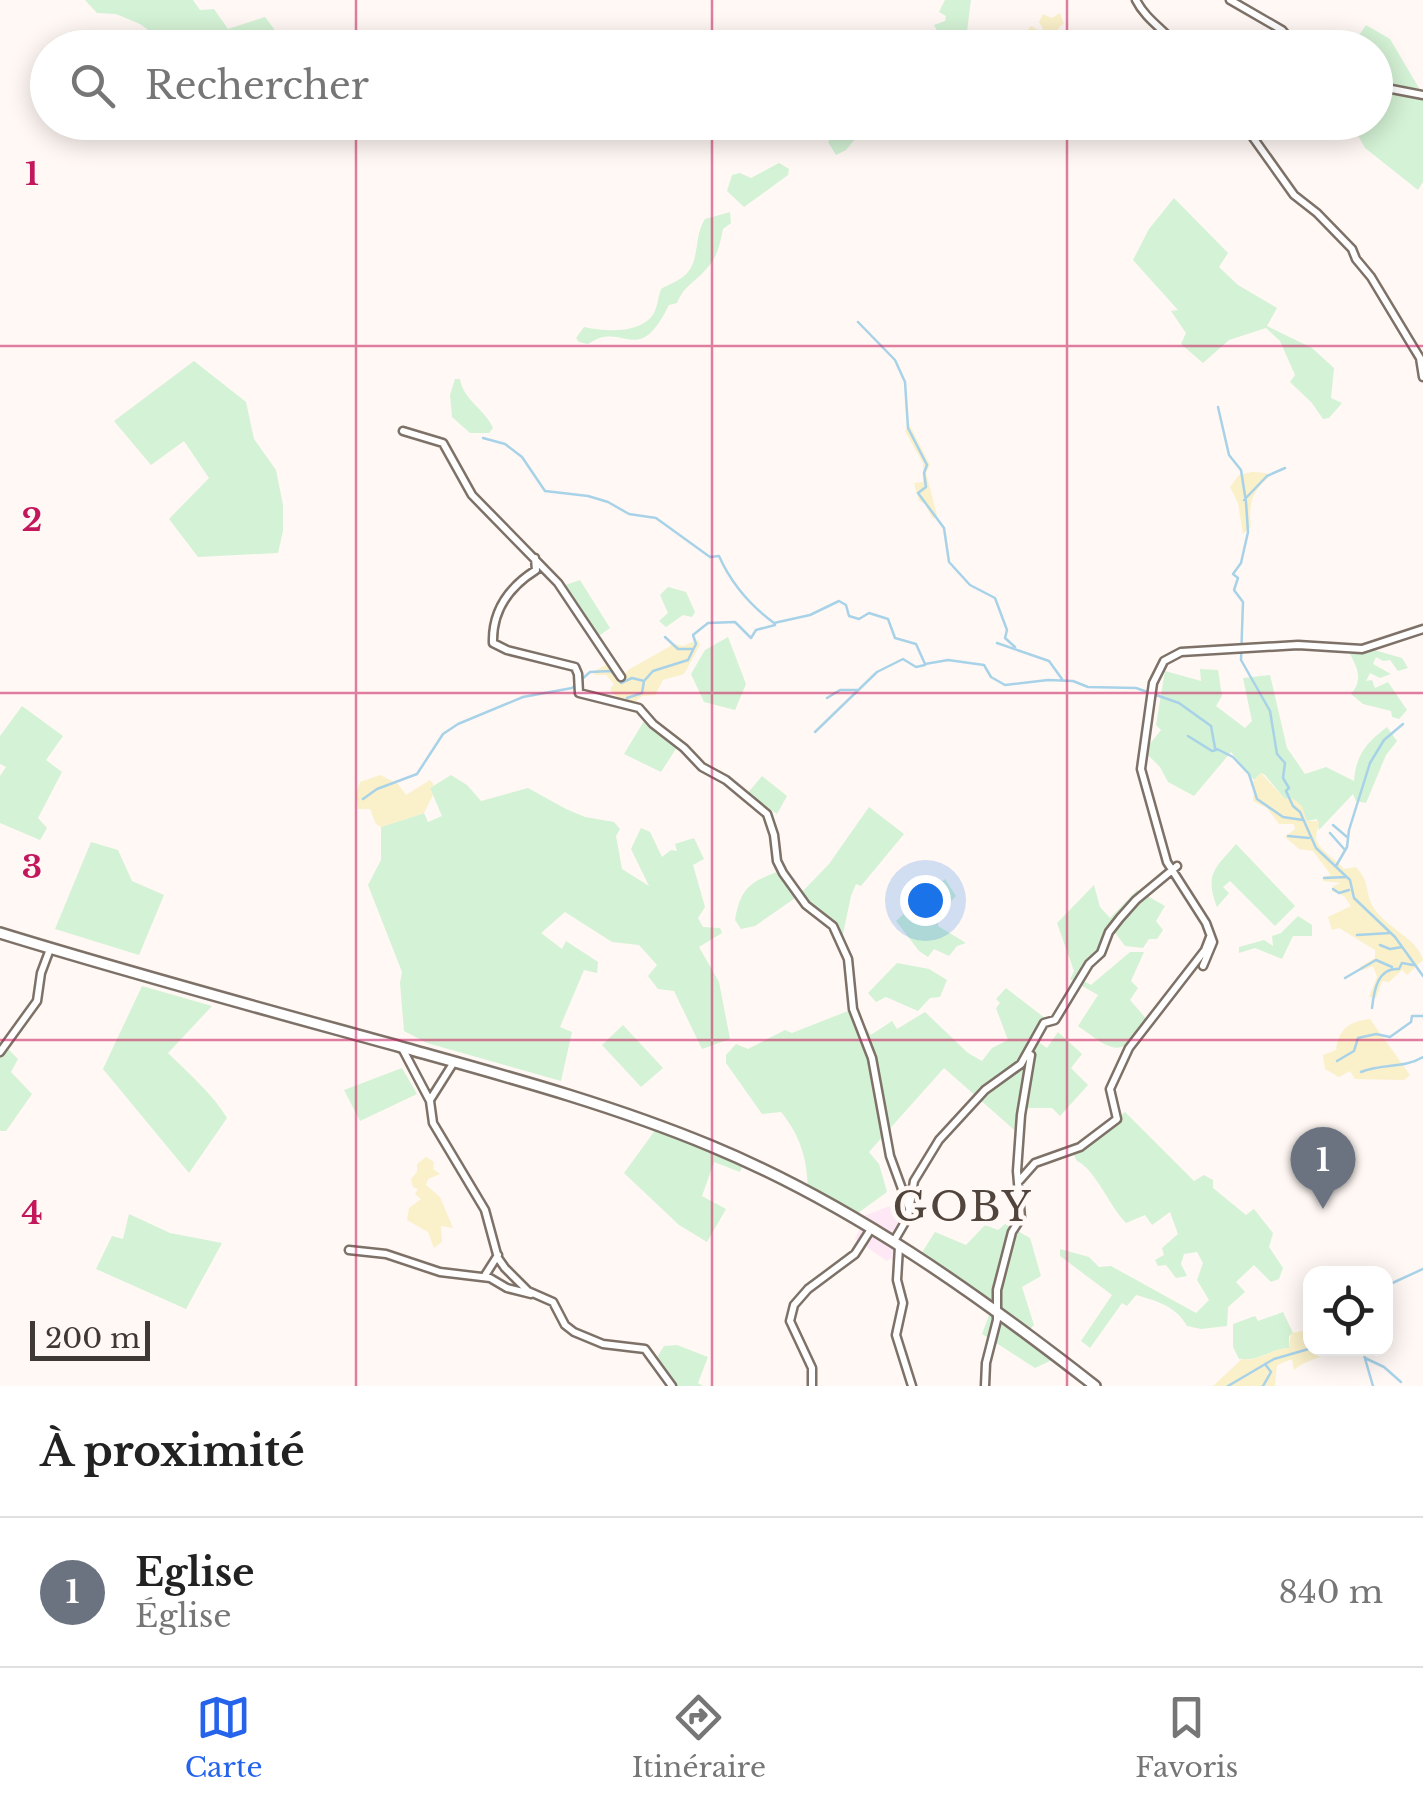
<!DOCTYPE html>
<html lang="fr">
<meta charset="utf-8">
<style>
:root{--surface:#fff;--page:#f2f2f2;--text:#222;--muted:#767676;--line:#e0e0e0;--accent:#2563eb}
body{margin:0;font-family:"Libre Baskerville",serif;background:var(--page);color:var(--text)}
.controls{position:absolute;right:30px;bottom:30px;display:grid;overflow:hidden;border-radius:20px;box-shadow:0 5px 25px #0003}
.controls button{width:90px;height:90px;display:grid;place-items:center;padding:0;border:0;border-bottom:2px solid var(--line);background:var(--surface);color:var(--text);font:50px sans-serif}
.scale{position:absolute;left:30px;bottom:25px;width:120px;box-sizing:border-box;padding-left:10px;border:5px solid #3f3935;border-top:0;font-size:28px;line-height:35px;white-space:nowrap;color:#3f3935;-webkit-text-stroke:8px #fff8f4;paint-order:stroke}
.you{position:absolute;left:925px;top:900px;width:35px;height:35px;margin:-25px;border:8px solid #fff;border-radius:50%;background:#1a73e8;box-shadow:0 0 0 15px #1a73e833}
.badge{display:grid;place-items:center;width:65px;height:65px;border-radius:50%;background:var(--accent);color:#fff;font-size:32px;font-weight:700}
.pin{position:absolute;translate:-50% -82px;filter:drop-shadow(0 2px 5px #0008)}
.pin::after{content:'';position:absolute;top:52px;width:35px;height:30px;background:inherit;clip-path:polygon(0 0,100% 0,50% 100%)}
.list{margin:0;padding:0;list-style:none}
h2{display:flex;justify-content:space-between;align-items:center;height:130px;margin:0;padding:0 40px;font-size:42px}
h2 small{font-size:32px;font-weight:400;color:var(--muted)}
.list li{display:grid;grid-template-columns:65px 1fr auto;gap:30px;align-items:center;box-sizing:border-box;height:150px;padding:0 40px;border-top:2px solid var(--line)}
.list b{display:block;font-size:38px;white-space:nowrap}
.list p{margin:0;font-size:32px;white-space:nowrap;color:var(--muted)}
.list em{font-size:32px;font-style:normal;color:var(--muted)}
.icon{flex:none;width:55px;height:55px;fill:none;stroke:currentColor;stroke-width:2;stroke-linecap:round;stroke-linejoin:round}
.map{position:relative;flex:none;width:1423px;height:1386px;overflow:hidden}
.search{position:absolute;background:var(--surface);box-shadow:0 5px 25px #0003;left:30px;right:30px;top:30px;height:110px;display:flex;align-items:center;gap:25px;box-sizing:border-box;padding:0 35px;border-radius:55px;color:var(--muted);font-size:38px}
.sheet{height:280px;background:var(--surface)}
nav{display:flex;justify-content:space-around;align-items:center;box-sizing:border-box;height:140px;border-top:2px solid var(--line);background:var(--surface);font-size:28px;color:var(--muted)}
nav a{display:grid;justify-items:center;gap:5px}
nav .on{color:var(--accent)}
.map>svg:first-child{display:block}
.commercial{fill:#fee8f6}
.green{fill:#d4f2d5}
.sand{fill:#faf0ca}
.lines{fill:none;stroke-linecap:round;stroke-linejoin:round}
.stream{stroke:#a8d2e8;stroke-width:2.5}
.minor-casing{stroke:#7e7168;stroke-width:11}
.major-casing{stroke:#7e7168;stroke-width:14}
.minor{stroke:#fff;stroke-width:6}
.major{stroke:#fff;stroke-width:9}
.grid{fill:none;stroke:#c2185b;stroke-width:2.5;stroke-opacity:0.55}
.labels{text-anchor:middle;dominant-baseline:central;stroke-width:9;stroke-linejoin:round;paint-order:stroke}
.quarter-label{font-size:40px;letter-spacing:2.5px;fill:#51443c;stroke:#fff8f4}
.grid-label{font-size:32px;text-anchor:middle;font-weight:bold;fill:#c2185b;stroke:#fff8f4;stroke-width:9;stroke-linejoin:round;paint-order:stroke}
</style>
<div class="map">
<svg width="1423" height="1386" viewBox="0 0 1423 1386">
<rect width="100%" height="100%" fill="#fff8f4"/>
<path class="commercial" d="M890 1206 903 1227 894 1241 899 1244 895 1262 890 1258 887 1261 855 1239 863 1224 855 1219Z"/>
<path class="green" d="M85 0H193L200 10 214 9 228 29 265 17 274 29 270 47H172L140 24 116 14 97 13Z
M945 0H971L967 31 963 37H956L950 47H930L937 31 934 25 945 21 946 16 939 12Z
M1366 25 1390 39 1423 95V182L1418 190 1365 148 1351 123 1376 122V48L1351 47Z
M844 122 868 123 846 150 836 155 828 142Z
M779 163 789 169 788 175 744 207 727 191 732 175 740 173 751 178Z
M1174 198 1228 253 1219 267 1238 285 1277 308 1267 326 1312 348 1334 368 1331 398 1342 403 1329 418 1323 419 1312 403 1290 382 1295 375 1280 341 1266 328 1229 340 1203 363 1181 344 1186 333 1171 311 1178 310 1133 260 1149 229Z
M730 212 731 223 723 229C720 243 718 256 708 267 695 283 685 284 677 303L669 305C637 370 624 319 588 344L579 342 576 338 584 327C605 332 642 334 654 313 658 305 658 297 661 289 669 284 677 282 684 276 701 262 693 237 705 219Z
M194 361 246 402 254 439 276 470 283 505V531L278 553 198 557 169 519 209 478 184 441 151 465 114 421Z
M455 379H460C463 400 485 409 493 428L489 433H470L452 417 450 395Z
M580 580 610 628 596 638 560 587Z
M668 587 686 592 695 612 692 617 683 615 666 627 659 621 668 613 660 595Z
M728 637 746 684 735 710 704 702 691 674 705 650Z
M1374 650 1402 658 1408 668 1398 671 1390 660 1383 661 1376 657 1373 664 1391 674 1380 678 1370 673 1366 681 1372 680 1375 688 1388 682 1407 710 1399 719 1392 717 1391 711 1363 704 1351 694C1363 680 1358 669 1350 654Z
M1200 669 1218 670 1222 696 1216 706 1245 728 1252 721 1243 678 1270 675 1287 748 1305 774 1326 767 1354 781C1356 755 1366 743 1387 727L1397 741 1386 755 1366 803 1356 801 1353 794 1319 830 1317 819 1307 821 1292 798 1285 799 1265 775 1261 773 1254 780 1231 752 1194 796 1168 782 1160 767 1144 751 1161 730 1156 725 1165 671 1201 681Z
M22 706 63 736 46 760 62 772 38 818 47 828 40 840 0 823V776L6 767 0 764V736Z
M644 721 679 744 661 772 624 754Z
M451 775 467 785 481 801 528 788 566 809 585 817 614 822 620 829 616 836 622 869 649 886 631 849 641 828 650 832 662 857 671 850 677 851 675 844 694 838 704 859 693 865 705 907 698 918 703 927 720 928 722 933 699 947 719 982 730 1039 702 1049 674 991 658 989 648 976 657 965 639 945 612 942 565 912 541 933 562 949 566 941 598 962 597 973 584 970 560 1027 572 1032 561 1081 427 1043 404 1031 400 983 402 972 368 885 381 860V827L424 813 428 822 442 816 430 788Z
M762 776 787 796 777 814 747 794Z
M869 807 904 834 861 886 856 884 851 896 841 943 833 926 798 896 755 926 741 929 735 920C741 886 751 882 782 870L800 894 829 864Z
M91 842 118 850 132 881 164 895 139 955 55 929Z
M1236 844 1295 906 1275 926 1230 881 1223 887 1229 893 1217 907C1204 873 1216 868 1236 844Z
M945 879 956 896 938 916V926L966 943 957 946 949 956 934 949 928 957 919 951 896 921 909 909 905 905 923 889 929 893Z
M1094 885 1100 907 1110 918 1137 890 1165 906 1156 921 1163 930 1157 939H1149L1143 948 1125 946 1113 930 1082 980 1091 985 1130 952H1144L1131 981 1138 988 1130 1000 1149 1022C1120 1060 1113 1051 1078 1026L1098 995 1070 979 1074 971 1057 923Z
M1298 916 1312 925V936H1293L1282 959 1255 948 1239 953V947L1264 940 1273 946 1272 936 1281 933Z
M897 963 929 969 947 980 940 997 930 998 918 1011 886 997 876 1002 868 993Z
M142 986 212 1006 168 1053C188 1073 212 1093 227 1118L189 1173 103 1069Z
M1006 988 1050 1022 1044 1023 1037 1041 1047 1048 1058 1032 1082 1054 1071 1068 1088 1085 1060 1116 1052 1108H1022L1020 1135 944 1068 869 1152 879 1164 887 1192 858 1213 808 1189C807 1158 800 1135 781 1112L762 1114 726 1063V1055L736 1044 748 1049 785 1030 792 1033 853 1009 871 1035 892 1021 897 1029 925 1012 968 1053 982 1061 992 1048 1008 1040 996 1008 1000 1003 996 999Z
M623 1025 663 1068 641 1087 602 1045Z
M5 1046 18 1059 11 1072 32 1094 6 1131H0V1052Z
M402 1068 417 1094 360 1121 344 1090Z
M1125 1112 1194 1181 1204 1175 1213 1180V1188L1246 1215 1254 1209 1273 1233 1269 1247 1283 1268 1279 1279 1271 1282 1254 1265 1236 1282 1245 1292 1228 1307 1227 1326 1201 1329 1187 1326C1176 1306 1157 1301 1136 1295L1127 1306 1122 1303 1090 1348 1081 1341 1112 1295 1060 1256V1249L1089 1257 1099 1267 1111 1266 1196 1313 1209 1300 1197 1280 1203 1263 1197 1252 1184 1254 1181 1264 1187 1276 1176 1278 1166 1265 1158 1266 1155 1260 1164 1255 1162 1248 1178 1234 1170 1212 1152 1225 1145 1215 1126 1223C1110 1207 1095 1169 1077 1161L1071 1149 1110 1125Z
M659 1125 744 1162 740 1172 714 1162 702 1196 726 1209 707 1242 679 1225 624 1173Z
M1331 1144 1344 1156 1339 1170C1328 1174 1324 1167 1314 1165L1313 1155 1318 1148Z
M129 1214 170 1233 222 1243 186 1309 96 1269 112 1236 123 1239Z
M1005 1224 1030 1238 1041 1276 1022 1287 1034 1325 1024 1336 1054 1359 1035 1368 982 1334 992 1307 919 1257 935 1232 966 1245 985 1225 998 1230Z
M1283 1312 1293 1333 1289 1336V1348C1270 1349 1259 1362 1239 1359L1233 1347V1324L1255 1316 1258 1321Z
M677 1345 708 1357 698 1383 703 1386H672L654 1362 664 1346Z"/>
<path class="sand" d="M1060 13 1064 24 1059 27 1054 43 1057 47H1033L1032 42 1023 37 1031 26 1041 32 1043 29 1039 22 1043 14 1052 18Z
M909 424 930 465 926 473 937 515 933 519 925 504 919 501 914 483 923 482V463L905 431Z
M1252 472 1266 473 1268 478C1251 492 1248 506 1251 527L1243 534 1238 503 1230 487 1239 475Z
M698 640 700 645 684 674 663 680 655 695 642 696 634 703C622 701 617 699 610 689L614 684 606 675H594L595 671 609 663 622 679 628 670 674 644 683 646Z
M1261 773 1285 799 1292 798 1302 806 1307 821H1319C1319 826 1316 832 1316 838 1317 849 1337 860 1344 869L1356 867C1370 883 1365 890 1372 905 1383 927 1417 937 1423 960L1407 975 1402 970 1389 982 1382 981 1376 998 1369 997 1377 977 1373 966 1361 971 1360 967 1375 958V950L1339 928 1332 930 1328 917 1351 906 1344 896 1332 891 1333 886 1341 883 1323 881V877L1331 875 1313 851 1299 849 1285 837 1295 829 1294 824H1279L1267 808 1253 801 1254 790 1251 784Z
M380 775 398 784 406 795 430 780 434 785 430 788 433 795 424 813 381 827 376 824 370 809H358L356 793 360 782Z
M1370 1019 1410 1075 1404 1080 1355 1079 1350 1071 1339 1077 1325 1069 1323 1055 1336 1050C1339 1028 1349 1022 1370 1019Z
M426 1157 434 1162 433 1169 440 1174 428 1179 426 1185 440 1197 453 1228 441 1226 442 1242 434 1248 428 1232 407 1220 409 1208 421 1199 415 1194 418 1189 413 1187 411 1179 417 1172V1164Z
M1310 1330V1348L1332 1349C1322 1359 1306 1359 1294 1370L1292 1359 1277 1365 1275 1386H1213L1242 1359C1260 1362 1272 1348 1289 1348L1291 1333Z"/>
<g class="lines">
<path class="stream" d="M858 322 895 360 905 382 908 428 927 465 924 473 926 487 918 493 944 528 949 562 970 585 995 598 1007 630 1005 638 1015 647
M1218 407 1229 455 1241 470 1246 502 1248 532 1241 563 1233 574 1238 578 1234 590 1243 602 1241 660 1270 711 1277 754 1285 763 1283 778 1289 788 1286 791 1293 806 1300 812 1316 848 1350 880 1354 898 1395 937 1423 976
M483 438 505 444 522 457 545 491 588 496 608 502 629 514 656 518 710 557 719 556C731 583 751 606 774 623L810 615 839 601 846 605 849 616 859 619 869 613 888 619 895 638 916 644 925 664 948 660 984 665 991 677 1005 685 1048 680 1073 681 1088 687 1136 688 1179 703 1211 726 1215 748 1233 757 1249 774 1257 799 1283 817 1303 820
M1244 500 1267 476 1285 468
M665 637 678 649H692
M997 643 1049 661 1062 679
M627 698 642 693 644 681
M827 698 840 690H858
M815 732 877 672 903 659 916 667 925 665
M1188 736 1212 751 1216 750
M363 799 377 789 417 774 443 734 458 724 523 697 572 688 590 672 611 671 621 683 632 678 644 681 653 671 688 660 696 644 693 635 708 623 735 622 751 638 756 630 775 625
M1333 825 1347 837
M1330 833 1345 850
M1288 836 1309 838
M1336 866 1347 847 1349 830 1370 763 1384 740 1403 724
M1324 878 1346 877
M1333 889 1339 893 1349 890
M1357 935 1390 933
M1380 945 1390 949 1402 947
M1345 978 1376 960 1392 967
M1372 1008C1374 990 1378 967 1399 969L1402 963 1413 965
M1337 1061 1354 1051 1358 1038 1376 1034 1390 1037 1411 1022 1412 1016H1423
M1361 1072C1382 1063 1403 1069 1423 1057
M1386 1304 1388 1285 1423 1269
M1356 1348 1364 1355 1373 1386
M1365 1358 1384 1367 1401 1382
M1228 1386 1274 1359 1312 1348
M1263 1386 1271 1372 1265 1364"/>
<g class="minor-casing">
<path id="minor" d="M1136 0C1146 20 1165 30 1179 48
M1230 0 1282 30 1297 48
M1376 86 1423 95
M1242 122 1294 195 1317 213 1352 249 1356 259 1371 277 1412 345 1420 358 1423 377
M403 431 443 443 472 495 558 583 621 677
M535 558 536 570C509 587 492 610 493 643L507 650 575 667 578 674 579 693 639 708 653 724 684 748 702 767 726 780 767 814 774 835 777 861 783 873 806 905 833 926 848 959 853 1009 872 1058 890 1156 909 1208
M1203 966 1213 942 1206 923 1167 862 1141 769 1153 683 1164 661 1181 652 1298 645 1362 649 1423 629
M402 1048 430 1101 433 1123 485 1210 498 1258 505 1268 528 1291 553 1302 565 1325 574 1332 603 1344 645 1349 672 1386
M0 1052 37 1001 41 973 50 949
M430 1100 454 1062
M1020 1180 1035 1163 1080 1147 1117 1119 1110 1089 1129 1048 1205 950 1210 937
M894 1241 908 1217 914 1181 939 1140 985 1090 1021 1064 1044 1023 1055 1020 1089 964 1101 953 1109 932 1120 918 1136 900 1177 866
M899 1247 897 1280 903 1303 896 1335 912 1386
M349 1250 386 1254 440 1272 490 1278 507 1288 531 1294
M484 1277 498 1255
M812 1386V1368L790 1321 794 1305 808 1289 855 1254 871 1229
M985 1386 986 1363 997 1320V1290L1012 1232 1021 1218 1017 1171 1021 1115 1031 1055"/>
</g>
<g class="major-casing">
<path id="major" d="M0 933C133 974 267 1010 401 1047 505 1076 610 1104 711 1146 851 1204 976 1293 1095 1386"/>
</g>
<use href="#minor" class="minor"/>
<use href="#major" class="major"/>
</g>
<path class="grid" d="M356 0V48M712 0V48M1067 0V48M356 122V1386M712 122V1386M1067 122V1386M0 346H1423M0 693H1423M0 1040H1423"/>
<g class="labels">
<g class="quarter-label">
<text x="963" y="1207">GOBY</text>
</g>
</g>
<g class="grid-label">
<text x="32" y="185">1</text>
<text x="32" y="531">2</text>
<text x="32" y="878">3</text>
<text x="32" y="1224">4</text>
</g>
</svg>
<div class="controls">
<button><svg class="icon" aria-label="locate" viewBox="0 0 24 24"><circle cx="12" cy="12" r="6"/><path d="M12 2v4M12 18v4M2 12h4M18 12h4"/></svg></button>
</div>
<div class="scale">200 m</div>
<div class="you"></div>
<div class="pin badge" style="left:1323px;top:1209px;background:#6b7280">1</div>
<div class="search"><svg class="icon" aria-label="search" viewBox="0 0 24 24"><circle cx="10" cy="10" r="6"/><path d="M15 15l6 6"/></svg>Rechercher</div>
</div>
<section class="sheet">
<h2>À proximité<small></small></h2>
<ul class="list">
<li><span class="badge" style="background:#6b7280">1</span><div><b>Eglise</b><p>Église</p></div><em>840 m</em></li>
</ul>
</section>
<nav>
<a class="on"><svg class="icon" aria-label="map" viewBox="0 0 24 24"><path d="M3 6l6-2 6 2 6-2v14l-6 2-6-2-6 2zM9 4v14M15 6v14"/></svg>Carte</a>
<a><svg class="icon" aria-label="directions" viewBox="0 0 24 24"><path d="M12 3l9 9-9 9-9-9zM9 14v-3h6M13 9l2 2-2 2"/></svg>Itinéraire</a>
<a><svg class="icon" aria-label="saved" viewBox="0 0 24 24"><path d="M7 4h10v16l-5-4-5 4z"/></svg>Favoris</a>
</nav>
